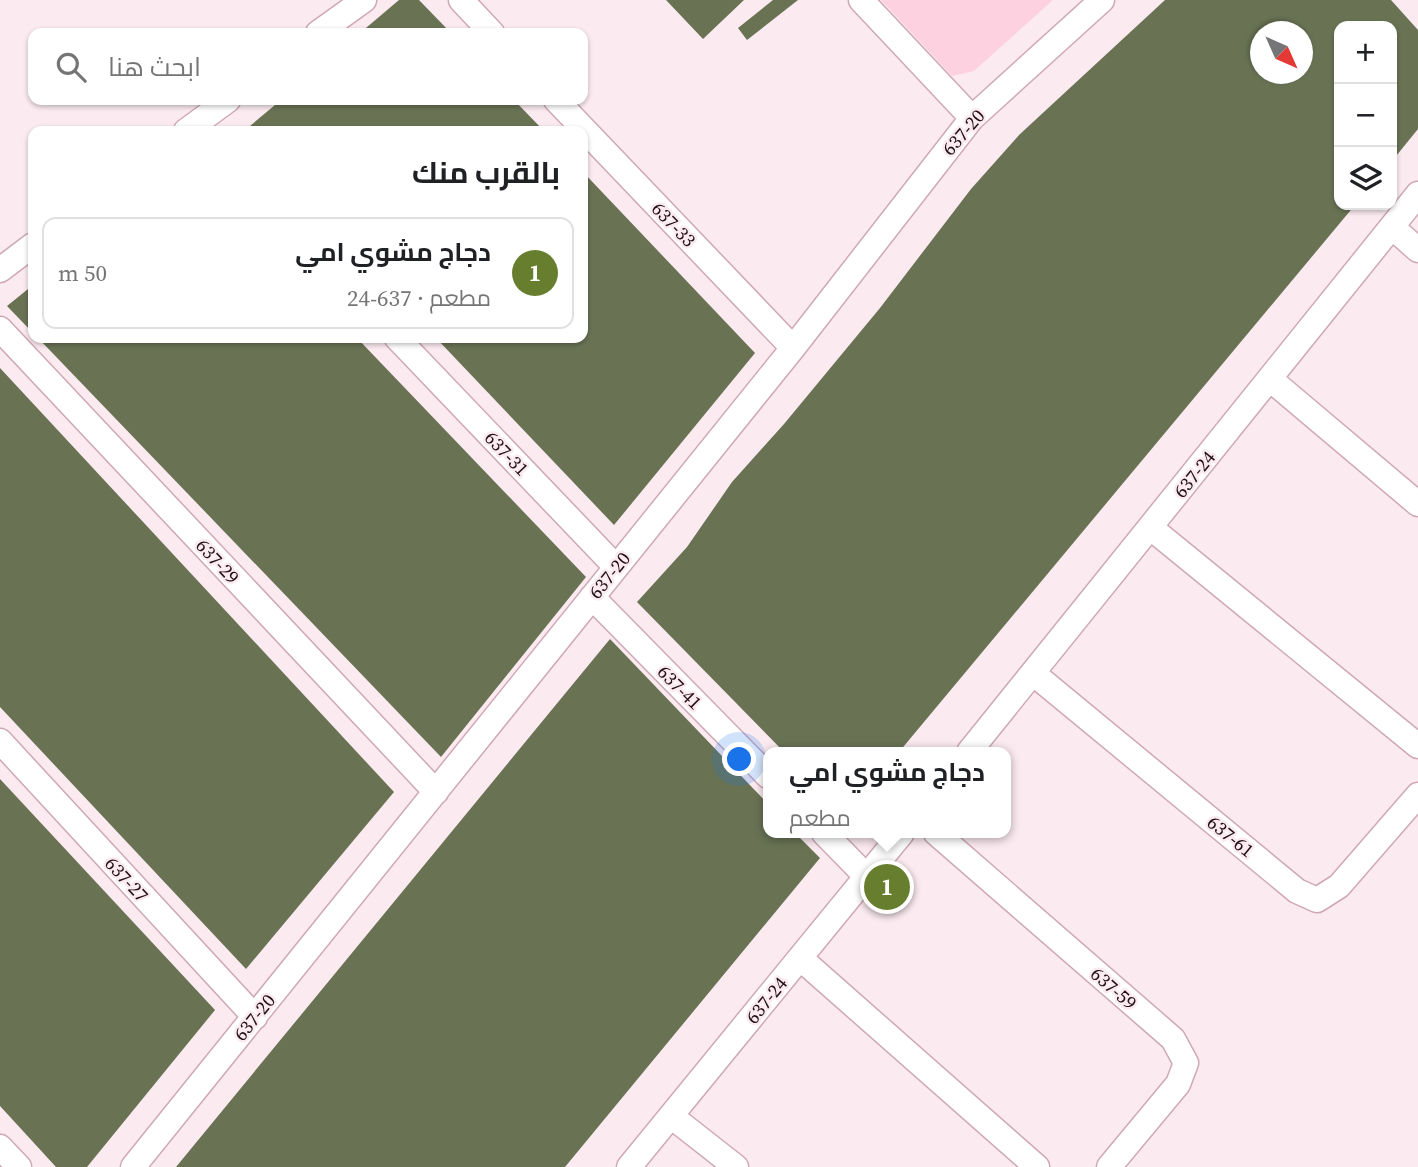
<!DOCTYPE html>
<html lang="ar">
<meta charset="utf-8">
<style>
:root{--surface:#fff;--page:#f6f6f6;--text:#202124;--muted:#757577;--line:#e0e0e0;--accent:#677e2f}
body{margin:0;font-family:"Source Serif 4",Cairo,serif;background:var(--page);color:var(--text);direction:rtl}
.controls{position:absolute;right:21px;top:21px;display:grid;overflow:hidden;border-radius:14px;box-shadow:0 2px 5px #0004}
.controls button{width:63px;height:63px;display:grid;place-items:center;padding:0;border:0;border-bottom:2px solid var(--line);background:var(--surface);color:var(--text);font:35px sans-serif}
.compass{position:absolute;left:1250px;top:21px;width:63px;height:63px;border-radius:50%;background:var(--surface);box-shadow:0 2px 5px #0004;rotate:135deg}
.you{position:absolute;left:740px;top:760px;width:24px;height:24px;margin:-18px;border:5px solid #fff;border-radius:50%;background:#1a73e8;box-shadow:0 0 0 10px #1a73e833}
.badge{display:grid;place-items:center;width:46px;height:46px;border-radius:50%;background:var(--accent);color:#fff;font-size:23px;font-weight:700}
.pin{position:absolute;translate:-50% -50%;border:4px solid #fff;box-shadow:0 2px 7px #0006}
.popup{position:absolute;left:763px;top:747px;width:248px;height:91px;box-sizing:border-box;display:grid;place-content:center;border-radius:14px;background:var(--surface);filter:drop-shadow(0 2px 5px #0005);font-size:23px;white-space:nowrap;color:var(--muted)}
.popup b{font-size:26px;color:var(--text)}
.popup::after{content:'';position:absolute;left:50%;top:100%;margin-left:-14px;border:14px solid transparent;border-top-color:var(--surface)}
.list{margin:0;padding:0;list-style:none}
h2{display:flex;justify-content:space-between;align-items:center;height:91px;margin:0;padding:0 28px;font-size:30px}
h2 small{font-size:23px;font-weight:400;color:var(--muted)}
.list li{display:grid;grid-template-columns:46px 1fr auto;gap:21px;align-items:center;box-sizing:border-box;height:112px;margin:0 14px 14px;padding:0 14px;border:2px solid var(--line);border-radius:14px}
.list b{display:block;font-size:26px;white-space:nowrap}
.list p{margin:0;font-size:23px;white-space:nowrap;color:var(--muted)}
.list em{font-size:23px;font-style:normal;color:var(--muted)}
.icon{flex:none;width:38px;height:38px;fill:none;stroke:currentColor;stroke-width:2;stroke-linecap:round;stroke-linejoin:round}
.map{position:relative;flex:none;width:1418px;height:1167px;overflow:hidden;direction:ltr}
.search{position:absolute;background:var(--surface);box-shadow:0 2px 5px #0004;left:28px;top:28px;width:560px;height:77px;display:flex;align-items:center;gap:18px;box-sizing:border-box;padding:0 24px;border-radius:14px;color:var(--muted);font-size:26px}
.panel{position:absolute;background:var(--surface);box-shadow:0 2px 5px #0004;left:28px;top:126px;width:560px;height:217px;border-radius:14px;direction:rtl}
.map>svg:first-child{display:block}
.green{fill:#fdd1e0}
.building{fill:#697354;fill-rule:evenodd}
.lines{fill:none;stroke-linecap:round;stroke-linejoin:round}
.street-casing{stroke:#cfa8b6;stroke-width:27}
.street{stroke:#fff;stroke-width:24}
.labels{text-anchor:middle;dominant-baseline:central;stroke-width:5;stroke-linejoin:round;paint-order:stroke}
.street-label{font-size:19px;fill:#1f1116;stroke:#fbeaf0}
</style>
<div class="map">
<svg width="1418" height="1167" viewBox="0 0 1418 1167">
<rect width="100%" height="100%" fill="#fbeaf0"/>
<path class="green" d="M881 0H1053L974 71 952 76Z"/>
<path class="building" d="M399 0H419L451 33H360Z
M666 0H744L703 39Z
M773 0H798L747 40 738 28Z
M1165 0H1391L1418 30V129L1392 161V26H1339V205H1355L899 752H784L637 602 687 547 732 482 784 424 880 308 971 189 1019 135ZM1260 32H1303V74H1260Z
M281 100H514L544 131H244Z
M583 172 755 353 614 525 436 338H583Z
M33 285V333L7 306Z
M38 338H357L586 577 441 757Z
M0 368 394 792 246 969 0 707Z
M610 639 768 804V833H795L820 858 565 1167H176Z
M0 779 215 1010 87 1167H56L0 1106Z"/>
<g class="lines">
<g class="street-casing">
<path id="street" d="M461 0 492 33
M861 0 972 118
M318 33 364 0
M556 100 793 348
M186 131 228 100
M1392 227 1418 250
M0 270 33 245
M0 329 436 792
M397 338 616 567
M1270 379 1418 504
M1151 528 1418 746
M592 597 768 776
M1034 674 1297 891 1317 900 1339 886 1418 795
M0 741 255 1017
M969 752 1418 194
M824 833 867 877
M936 833 1173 1039 1186 1063 1178 1084 1109 1167
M800 958 1037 1167
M671 1116 736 1167
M0 1147 19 1167
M133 1167 793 348 972 118 1102 0
M629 1167 902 833"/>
</g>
<use href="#street" class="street"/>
</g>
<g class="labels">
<g class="street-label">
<text transform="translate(963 132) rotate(-49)">637-20</text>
<text transform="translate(674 224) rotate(46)">637-33</text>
<text transform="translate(507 453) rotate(46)">637-31</text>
<text transform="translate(1194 474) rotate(-51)">637-24</text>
<text transform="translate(218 561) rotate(47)">637-29</text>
<text transform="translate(609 575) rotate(-51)">637-20</text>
<text transform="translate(680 687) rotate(45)">637-41</text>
<text transform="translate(1231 836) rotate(39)">637-61</text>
<text transform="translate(127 879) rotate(47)">637-27</text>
<text transform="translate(1114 988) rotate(41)">637-59</text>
<text transform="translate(766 1000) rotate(-51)">637-24</text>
<text transform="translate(254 1017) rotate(-51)">637-20</text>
</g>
</g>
</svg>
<div class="controls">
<button>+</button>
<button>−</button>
<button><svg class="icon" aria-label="layers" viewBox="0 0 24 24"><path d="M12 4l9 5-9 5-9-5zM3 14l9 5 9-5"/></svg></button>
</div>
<svg class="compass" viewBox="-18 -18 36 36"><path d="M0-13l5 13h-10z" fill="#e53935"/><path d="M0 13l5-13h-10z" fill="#757577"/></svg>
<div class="you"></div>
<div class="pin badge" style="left:887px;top:887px">1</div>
<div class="popup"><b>دجاج مشوي امي</b>مطعم</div>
<div class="search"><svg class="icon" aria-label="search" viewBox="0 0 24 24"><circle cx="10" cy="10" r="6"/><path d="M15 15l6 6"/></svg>ابحث هنا</div>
<section class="panel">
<h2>بالقرب منك<small></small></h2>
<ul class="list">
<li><span class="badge">1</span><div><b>دجاج مشوي امي</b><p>مطعم · 637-24</p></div><em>50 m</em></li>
</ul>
</section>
</div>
